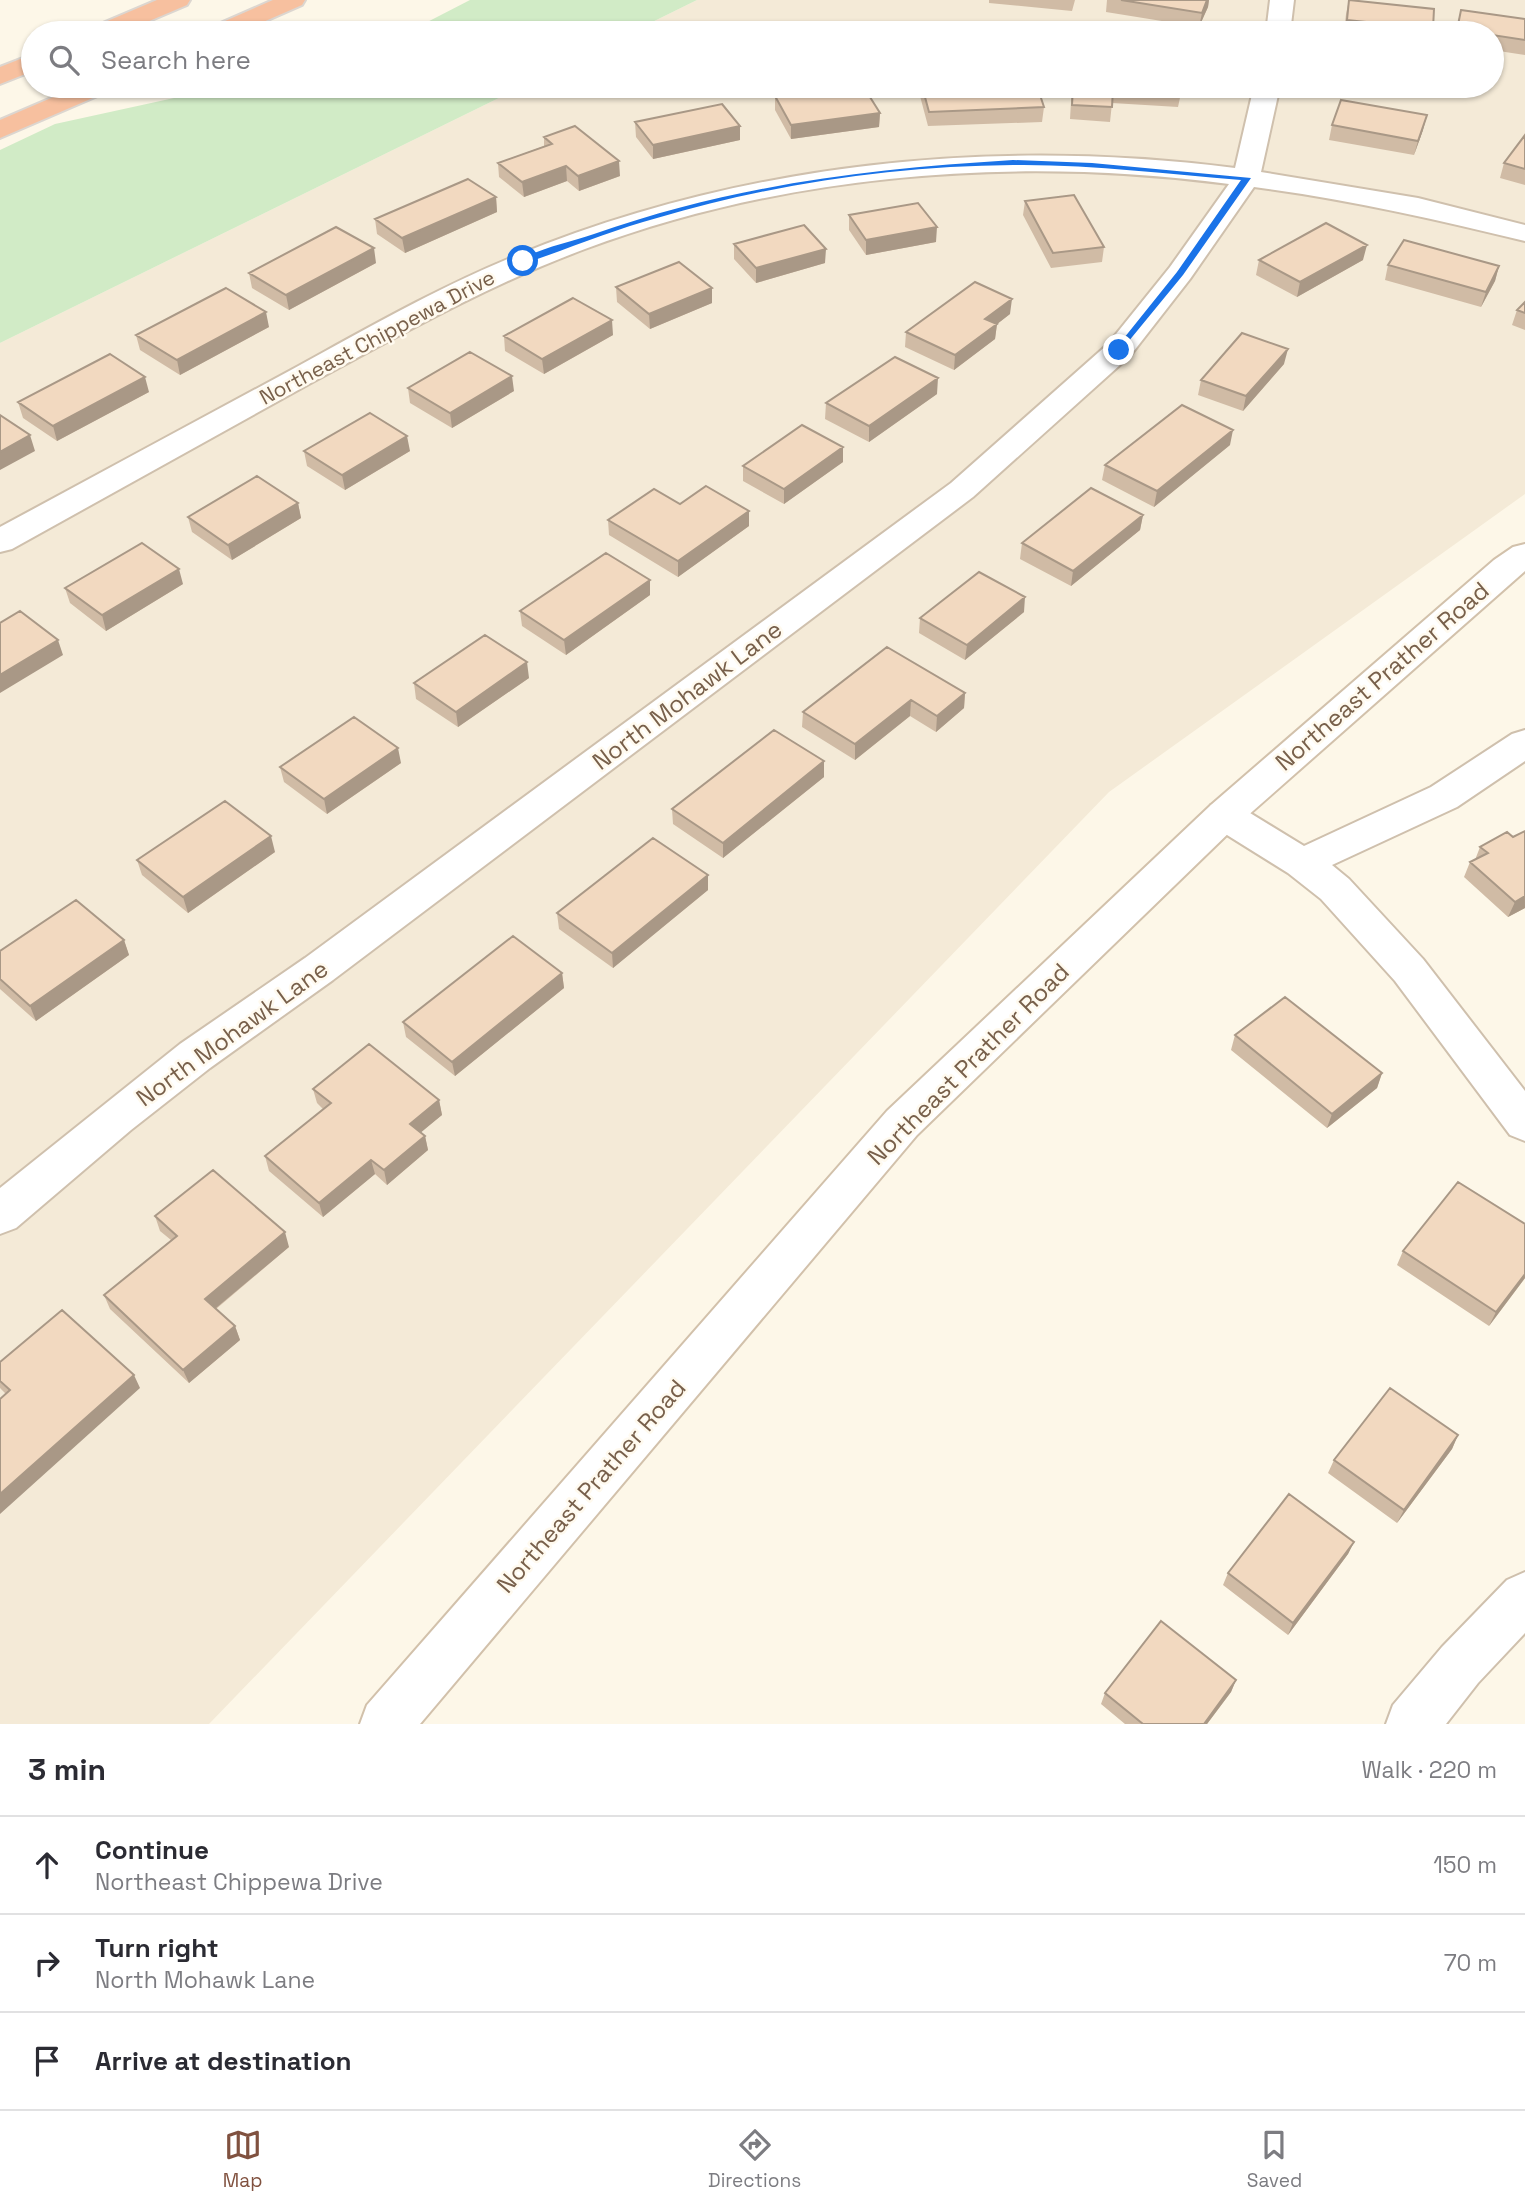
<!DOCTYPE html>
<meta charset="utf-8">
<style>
:root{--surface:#fff;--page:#f2f2f3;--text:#2b2b33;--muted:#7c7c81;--line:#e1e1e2;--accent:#80513f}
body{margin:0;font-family:"Space Grotesk",sans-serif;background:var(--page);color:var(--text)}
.stop{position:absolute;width:21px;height:21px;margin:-16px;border:5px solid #1a73e8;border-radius:50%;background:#fff}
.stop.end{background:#1a73e8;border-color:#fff;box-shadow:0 2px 7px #0008}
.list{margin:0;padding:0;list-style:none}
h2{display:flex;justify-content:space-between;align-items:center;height:91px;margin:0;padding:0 28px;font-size:30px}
h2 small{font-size:23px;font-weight:400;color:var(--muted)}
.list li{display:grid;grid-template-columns:46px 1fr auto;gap:21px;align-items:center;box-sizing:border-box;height:98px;padding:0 28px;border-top:2px solid var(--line)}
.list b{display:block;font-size:26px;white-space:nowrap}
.list p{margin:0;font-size:23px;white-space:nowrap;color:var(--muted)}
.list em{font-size:23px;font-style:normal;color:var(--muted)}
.icon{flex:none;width:38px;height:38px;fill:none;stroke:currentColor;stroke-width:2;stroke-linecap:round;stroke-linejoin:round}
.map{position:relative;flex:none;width:1525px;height:1724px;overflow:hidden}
.search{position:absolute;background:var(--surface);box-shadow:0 2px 5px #0004;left:21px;right:21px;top:21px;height:77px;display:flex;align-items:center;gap:18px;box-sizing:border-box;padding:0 24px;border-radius:38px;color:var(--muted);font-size:26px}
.sheet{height:385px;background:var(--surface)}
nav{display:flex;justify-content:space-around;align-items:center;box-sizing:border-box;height:98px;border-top:2px solid var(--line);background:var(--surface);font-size:19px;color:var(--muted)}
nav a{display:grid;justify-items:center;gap:4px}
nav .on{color:var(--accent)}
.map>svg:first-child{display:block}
.residential{fill:#f4ead7}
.green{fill:#d1ebc6}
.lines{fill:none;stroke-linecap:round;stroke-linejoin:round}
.street-casing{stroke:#cfc0ad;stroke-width:4}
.secondary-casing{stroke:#d2c1ab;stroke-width:4}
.highway-casing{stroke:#dcd6d0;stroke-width:4}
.street{fill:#fff;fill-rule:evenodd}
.secondary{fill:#fff;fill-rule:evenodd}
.highway{fill:#f7c09f;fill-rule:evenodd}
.wall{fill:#d0bba5}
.shaded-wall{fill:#a99886}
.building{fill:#f2d9c0;stroke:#a99886;stroke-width:2}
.route{fill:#1a73e8}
.labels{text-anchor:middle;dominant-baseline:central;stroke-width:5;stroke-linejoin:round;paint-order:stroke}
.far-street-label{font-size:21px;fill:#78604b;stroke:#fffaef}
.street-label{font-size:24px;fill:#78604b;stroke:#fffaef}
</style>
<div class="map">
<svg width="1525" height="1724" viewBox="0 0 1525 1724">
<rect width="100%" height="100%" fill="#fdf7e8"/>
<path class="residential" d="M697 0H1525V494L1109 792 209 1724H0V343L523 86H1492V33H630Z"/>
<path class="green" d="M470 0H697L630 33H406Z
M229 86H523L0 343V150L55 124Z"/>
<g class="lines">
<g class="street-casing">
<path id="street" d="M1270 0H1294L1290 33H1266Z
M1254 86H1280L1261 172 1418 198 1525 225V241C1435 219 1346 199 1254 187L1190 279 1130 356 973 497 333 980 210 1068 131 1130 16 1228 0 1234V1188L180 1044 305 958 951 483 1108 344 1170 267 1229 184C1015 156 788 173 585 249 488 285 400 335 309 384 210 439 111 494 12 549L0 552V527C97 475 194 422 291 370 364 330 437 288 515 256 742 163 992 137 1235 168Z
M1525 730V761L1457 807 1332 865 1349 879 1423 959 1525 1091V1141L1510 1135 1395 981 1321 899 1288 873 1211 825 1205 815 1211 805 1224 801 1237 805 1304 846 1431 787 1512 734Z
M1525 1572V1633L1478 1683 1446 1724H1386L1393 1705 1442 1647 1507 1580Z"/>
</g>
<g class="secondary-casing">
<path id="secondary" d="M1525 544V571L1237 825 917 1135 420 1724H360L367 1705 887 1111 1211 805 1494 560 1513 547Z"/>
</g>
<g class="highway-casing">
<path id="highway" d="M157 0H190L187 5 121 33H88L91 28Z
M273 0H305L302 5 238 33H206L209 28Z
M33 54V71L0 84V67Z
M79 86H113L109 91 0 138V120Z"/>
</g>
<use href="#street" class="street"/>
<use href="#secondary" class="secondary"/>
<use href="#highway" class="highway"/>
</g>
<path class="wall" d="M989 0H1075L1072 11 989 3Z
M1107 0H1209L1208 7 1199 27 1106 12Z
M1349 0 1433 29 1432 33H1344L1346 14Z
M1461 10 1525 19V55L1492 50V33H1455Z
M921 86H1037L1044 107 1042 122 928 126 920 96Z
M1072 86H1180L1181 93 1178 107 1112 103 1110 122 1070 119Z
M775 96 880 113 879 127 791 139 775 110Z
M635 122 740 140 653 159 636 137Z
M1332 125 1423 130 1414 155 1329 140Z
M1525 135V185L1500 178 1504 163Z
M544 137 620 176 579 191 567 181 524 197 499 177 498 163 544 146Z
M496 197 497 212 405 253 377 234 375 219Z
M1025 201 1104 247 1102 262 1051 268 1023 215Z
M849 215 936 242 866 255 849 230Z
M734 244 825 263 756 283 734 259Z
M1259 260H1363L1297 297 1256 275Z
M376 263 289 310 252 288 249 273Z
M1388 265 1499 266 1495 281 1481 307 1385 280Z
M616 287 712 288V303L650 329 617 302Z
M1525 302V330L1512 325 1517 310Z
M1010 314 997 324 995 339 954 370 905 347 906 332Z
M269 327 180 375 140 350 136 335Z
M613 335 544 374 505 351 504 336Z
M1284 364 1243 411 1198 395 1201 380Z
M408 388 514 391 452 428 410 403Z
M149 392 57 441 23 418 18 402Z
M937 394 869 442 825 419 826 403Z
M1230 445 1154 507 1102 480 1105 465Z
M304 451H410L345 490 307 466Z
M843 462 784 504 743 481V466Z
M298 503 301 518 232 560 192 532 188 517Z
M680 504 749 526 678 577 609 535 608 520Z
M1143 515 1140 530 1071 586 1020 559 1022 543Z
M650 580V595L566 655 522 626 520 611Z
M183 584 106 631 70 603 65 588Z
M1024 612 965 660 919 633 920 618Z
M529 678 458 727 416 699 414 683Z
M965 693 964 708 936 732 910 716 855 760 802 727 803 712Z
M824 761V777L723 858 673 824 672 809Z
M401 763 327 814 284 782 280 767Z
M1513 837 1525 908 1508 917 1464 877 1470 862 1475 860 1480 847Z
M275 852 188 913 142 875 137 860Z
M708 875V890L613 968 559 929 557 913Z
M124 940 129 955 36 1021 0 989V951Z
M562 973 564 988 455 1076 406 1037 403 1022Z
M1235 1035 1382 1073 1377 1088 1327 1128 1231 1050Z
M313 1089 439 1100 442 1115 420 1132 425 1136 428 1150 387 1185 375 1174 323 1217 269 1171 265 1156 323 1109 317 1103Z
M155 1216 289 1247 216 1309 235 1326 240 1340 189 1383 110 1309 104 1295 171 1240 160 1231Z
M1525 1224V1278L1489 1326 1397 1265 1403 1251Z
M0 1362 140 1388 6 1394 0 1388Z
M1458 1435 1452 1449 1397 1523 1328 1473 1334 1460Z
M1354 1542 1348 1554 1288 1635 1223 1585 1228 1573Z
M1236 1680 1231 1692 1207 1724H1125L1101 1704 1105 1693Z"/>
<path class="shaded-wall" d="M1207 0H1209L1208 7 1199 27 1202 13Z
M880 113 879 127 791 139V125Z
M1427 115 1423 130 1414 155 1418 141Z
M740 126V140L653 159V145Z
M619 161 620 176 579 191 578 176Z
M566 166 567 181 524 197 522 182Z
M496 197 497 212 405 253 402 238Z
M937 227 936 242 866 255V240Z
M1367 245 1363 260 1297 297 1300 282Z
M374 248 376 263 289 310 286 295Z
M826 249 825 263 756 283V268Z
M1499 266 1495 281 1481 307 1486 292Z
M712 288V303L650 329 649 314Z
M1012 299 1010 314 992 328 997 324 995 339 954 370 955 355 985 319Z
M266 312 269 327 180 375 177 360Z
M612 320 613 335 544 374 542 359Z
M1288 349 1284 364 1243 411 1246 396Z
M512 376 514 391 452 428 450 413Z
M145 377 149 392 57 441 53 426Z
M938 378 937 394 869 442V426Z
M1233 430 1230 445 1154 507 1157 491Z
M30 435 35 451 0 470V452Z
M407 436 410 451 345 490 342 475Z
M843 447V462L784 504V489Z
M298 503 301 518 232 560 228 545Z
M749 511V526L678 577V561Z
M1143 515 1140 530 1071 586 1073 571Z
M179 569 183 584 106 631 102 615Z
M650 580V595L566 655 564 640Z
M1025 597 1024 612 965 660 967 645Z
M58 640 63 655 0 693V675Z
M527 662 529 678 458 727 456 712Z
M965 693 964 708 936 732 937 716Z
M911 700 910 716 855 760V744Z
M398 748 401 763 327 814 324 799Z
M824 761V777L723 858V843Z
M271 836 275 852 188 913 183 897Z
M708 875V890L613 968 612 953Z
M1525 896V908L1508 917 1515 902Z
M124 940 129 955 36 1021 30 1006Z
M562 973 564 988 455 1076 452 1062Z
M1382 1073 1377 1088 1327 1128 1332 1114Z
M439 1100 442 1115 413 1139 410 1124Z
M425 1136 428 1150 387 1185 384 1170Z
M371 1160 375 1174 323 1217 319 1203Z
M285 1232 289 1247 210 1313 205 1299Z
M1525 1274V1278L1489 1326 1496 1312Z
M235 1326 240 1340 189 1383 183 1370Z
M134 1375 140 1388 0 1514V1494Z
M1458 1435 1452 1449 1397 1523 1404 1510Z
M1354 1542 1348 1554 1288 1635 1293 1623Z
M1236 1680 1231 1692 1207 1724H1204Z"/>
<path class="building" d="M1121 0H1207L1202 13Z
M1349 0 1434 9 1433 29 1347 20Z
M1461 10 1525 19V40L1492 35V33H1478L1457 30Z
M852 86H863L880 113 791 125 775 96Z
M922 86H1037L1044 107 929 112Z
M1073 86H1180L1181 93 1113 89 1112 107 1072 105Z
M1341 100 1427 115 1418 141 1332 125Z
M722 104 740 126 653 145 635 122Z
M575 126 619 161 578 176 566 166 522 182 498 163 552 144 544 137Z
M1525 135V169L1504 163Z
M468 179 496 197 402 238 375 219Z
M1074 195 1104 247 1053 253 1025 201Z
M918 203 937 227 866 240 849 215Z
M1326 223 1367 245 1300 282 1259 260Z
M804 225 826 249 756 268 734 244Z
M336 227 374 248 286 295 249 273Z
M1404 240 1499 266 1486 292 1388 265Z
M679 262 712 288 649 314 616 287Z
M975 282 1012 299 985 319 997 324 955 355 906 332Z
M226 288 266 312 177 360 136 335Z
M573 298 612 320 542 359 504 336Z
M1525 302V313L1517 310Z
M1242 333 1288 349 1246 396 1201 380Z
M470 352 512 376 450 413 408 388Z
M110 354 145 377 53 426 18 402Z
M895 357 938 378 869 426 826 403Z
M1182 405 1233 430 1157 491 1105 465Z
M370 413 407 436 342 475 304 451Z
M0 415 30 435 0 452Z
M802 425 843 447 784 489 743 466Z
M257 476 298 503 228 545 188 517Z
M706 486 749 511 678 561 608 520 654 489 680 504Z
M1091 488 1143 515 1073 571 1022 543Z
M142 543 179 569 102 615 65 588Z
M606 553 650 580 564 640 520 611Z
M979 572 1025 597 967 645 920 618Z
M20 611 58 640 0 675V623Z
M485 635 527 662 456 712 414 683Z
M887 647 965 693 937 716 911 700 855 744 803 712Z
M354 717 398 748 324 799 280 767Z
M774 730 824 761 723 843 672 809Z
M225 801 271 836 183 897 137 860Z
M1525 831V896L1515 902 1470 862 1488 853 1480 847 1507 832 1513 837Z
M653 838 708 875 612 953 557 913Z
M76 900 124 940 30 1006 0 979V951Z
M513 936 562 973 452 1062 403 1022Z
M1285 997 1382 1073 1332 1114 1235 1035Z
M369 1044 439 1100 410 1124 425 1136 384 1170 371 1160 319 1203 265 1156 331 1103 313 1089Z
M213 1170 285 1232 205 1299 235 1326 183 1370 104 1295 177 1236 155 1216Z
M1458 1182 1525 1224V1274L1496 1312 1403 1251Z
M62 1310 134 1375 0 1494V1399L10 1390 0 1381V1362Z
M1390 1388 1458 1435 1404 1510 1334 1460Z
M1289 1494 1354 1542 1293 1623 1228 1573Z
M1161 1621 1236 1680 1204 1724H1143L1105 1693Z"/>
<path class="route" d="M1013 160 1092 163 1251 178 1183 275 1119 353 1116 352V348L1177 272 1241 180C1166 174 1089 164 1013 165 894 166 771 184 657 218 613 230 570 248 526 263L519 261C539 248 571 242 594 234 734 185 866 169 1013 160Z"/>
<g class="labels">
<g class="far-street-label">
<text transform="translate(377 337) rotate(-28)">Northeast Chippewa Drive</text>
</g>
<g class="street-label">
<text transform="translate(1382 676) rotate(-41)">Northeast Prather Road</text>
<text transform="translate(687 695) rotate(-37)">North Mohawk Lane</text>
<text transform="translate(232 1033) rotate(-36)">North Mohawk Lane</text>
<text transform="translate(968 1064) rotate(-45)">Northeast Prather Road</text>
<text transform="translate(591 1486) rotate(-49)">Northeast Prather Road</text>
</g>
</g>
</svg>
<div class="stop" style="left:523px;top:261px"></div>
<div class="stop end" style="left:1119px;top:350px"></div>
<div class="search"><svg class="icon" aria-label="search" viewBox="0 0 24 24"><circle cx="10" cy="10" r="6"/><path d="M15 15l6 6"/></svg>Search here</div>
</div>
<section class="sheet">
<h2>3 min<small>Walk · 220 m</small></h2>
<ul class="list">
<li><svg class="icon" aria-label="ahead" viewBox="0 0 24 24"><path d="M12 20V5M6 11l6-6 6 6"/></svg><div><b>Continue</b><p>Northeast Chippewa Drive</p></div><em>150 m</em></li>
<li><svg class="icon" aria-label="right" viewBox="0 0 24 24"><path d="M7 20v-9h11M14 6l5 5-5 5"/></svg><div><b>Turn right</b><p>North Mohawk Lane</p></div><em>70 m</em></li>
<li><svg class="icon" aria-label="arrive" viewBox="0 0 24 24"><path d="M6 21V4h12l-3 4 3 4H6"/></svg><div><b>Arrive at destination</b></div></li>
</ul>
</section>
<nav>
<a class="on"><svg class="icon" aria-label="map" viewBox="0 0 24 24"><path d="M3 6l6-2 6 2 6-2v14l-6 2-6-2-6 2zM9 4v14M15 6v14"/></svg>Map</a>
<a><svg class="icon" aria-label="directions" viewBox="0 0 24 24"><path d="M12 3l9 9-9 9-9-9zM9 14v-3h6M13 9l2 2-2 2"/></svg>Directions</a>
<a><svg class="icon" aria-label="saved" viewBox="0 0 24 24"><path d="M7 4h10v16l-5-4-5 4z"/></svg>Saved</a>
</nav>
